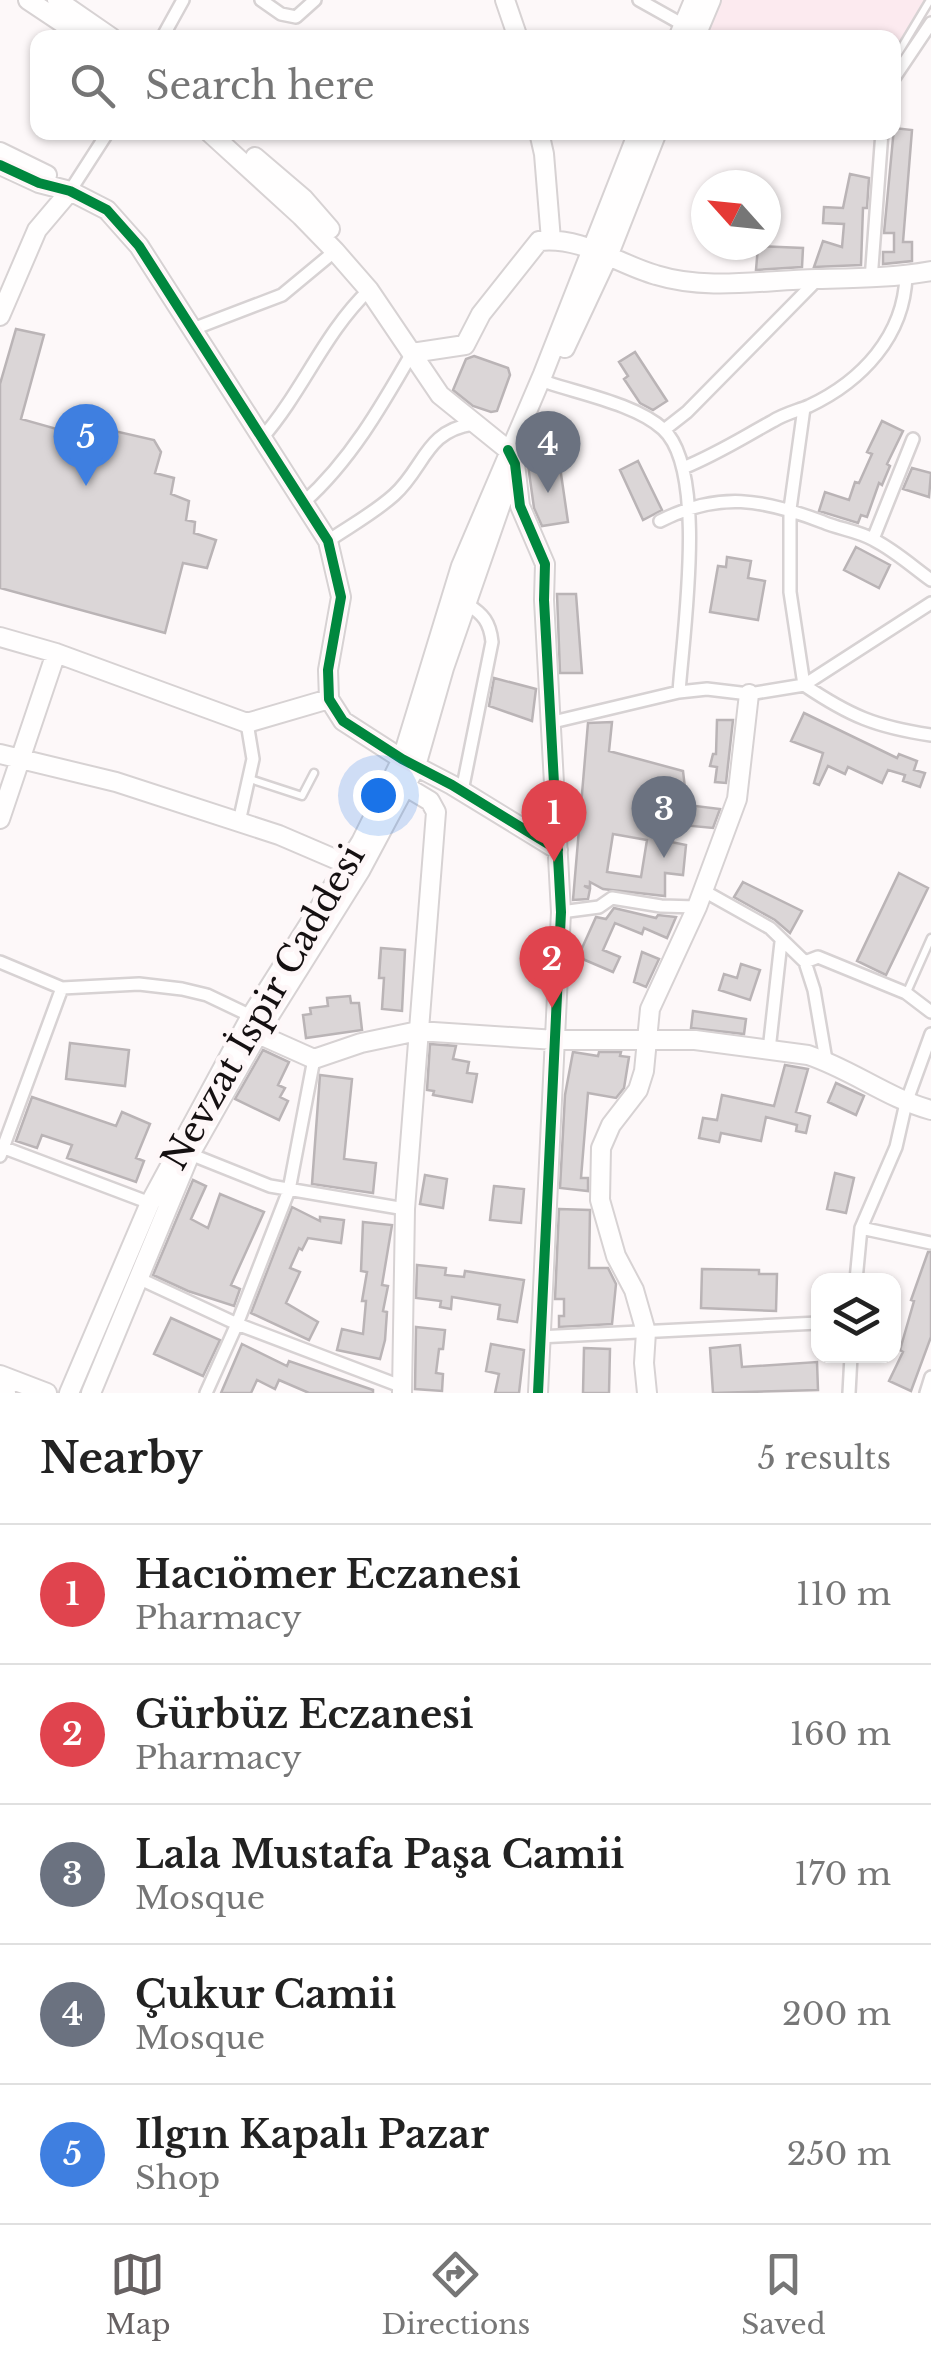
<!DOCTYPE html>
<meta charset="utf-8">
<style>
:root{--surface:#fff;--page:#f2f2f2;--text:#222;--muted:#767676;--line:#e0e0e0;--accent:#666162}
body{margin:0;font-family:"Libre Baskerville",serif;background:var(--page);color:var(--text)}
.controls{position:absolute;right:30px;bottom:30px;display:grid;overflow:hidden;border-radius:20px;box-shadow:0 2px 8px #0004}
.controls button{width:90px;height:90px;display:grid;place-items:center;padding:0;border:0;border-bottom:2px solid var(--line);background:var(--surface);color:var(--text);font:50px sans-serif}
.compass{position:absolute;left:691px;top:170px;width:90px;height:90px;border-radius:50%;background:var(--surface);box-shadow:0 2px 8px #0004;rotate:297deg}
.you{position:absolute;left:378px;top:795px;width:35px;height:35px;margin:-25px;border:8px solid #fff;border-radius:50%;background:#1a73e8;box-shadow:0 0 0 15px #1a73e833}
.badge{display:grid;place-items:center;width:65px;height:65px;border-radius:50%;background:var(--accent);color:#fff;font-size:32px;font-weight:700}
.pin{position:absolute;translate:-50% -82px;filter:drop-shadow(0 2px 5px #0008)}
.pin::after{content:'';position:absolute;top:52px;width:35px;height:30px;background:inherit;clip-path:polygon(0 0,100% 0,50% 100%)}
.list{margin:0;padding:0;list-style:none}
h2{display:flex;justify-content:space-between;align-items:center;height:130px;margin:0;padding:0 40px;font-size:42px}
h2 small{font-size:32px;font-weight:400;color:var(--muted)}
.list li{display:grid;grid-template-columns:65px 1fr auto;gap:30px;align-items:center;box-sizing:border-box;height:140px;padding:0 40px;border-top:2px solid var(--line)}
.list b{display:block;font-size:38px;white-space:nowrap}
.list p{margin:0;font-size:32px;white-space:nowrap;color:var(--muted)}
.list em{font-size:32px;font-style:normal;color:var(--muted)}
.icon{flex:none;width:55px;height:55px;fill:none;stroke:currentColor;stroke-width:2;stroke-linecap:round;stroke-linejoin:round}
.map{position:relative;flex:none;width:931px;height:1393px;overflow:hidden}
.search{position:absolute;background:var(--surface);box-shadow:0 2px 8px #0004;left:30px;right:30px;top:30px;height:110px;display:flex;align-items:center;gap:25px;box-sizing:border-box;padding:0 35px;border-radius:20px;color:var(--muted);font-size:38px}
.sheet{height:830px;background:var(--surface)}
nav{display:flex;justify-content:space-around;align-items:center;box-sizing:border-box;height:140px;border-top:2px solid var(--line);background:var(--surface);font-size:28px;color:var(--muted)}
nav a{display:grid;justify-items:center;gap:5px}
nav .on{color:var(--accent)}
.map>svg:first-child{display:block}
.green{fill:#fceaef}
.building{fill:#dbd6d7;stroke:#bab4b6;stroke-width:2.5;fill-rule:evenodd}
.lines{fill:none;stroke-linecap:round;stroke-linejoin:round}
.lane-casing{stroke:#d7d2d3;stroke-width:11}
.street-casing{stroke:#d7d2d3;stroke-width:16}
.secondary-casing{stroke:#d7d2d3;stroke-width:22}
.lane{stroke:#fffefe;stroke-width:6}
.street{stroke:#fffefe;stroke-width:11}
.secondary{stroke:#fffefe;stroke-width:18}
.cycleway-casing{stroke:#fef7f8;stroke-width:16}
.cycleway{stroke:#00873e;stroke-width:10}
.labels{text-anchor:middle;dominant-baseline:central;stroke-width:10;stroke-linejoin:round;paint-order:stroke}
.street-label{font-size:35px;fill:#151011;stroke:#fef7f8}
</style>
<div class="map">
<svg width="931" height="1393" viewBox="0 0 931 1393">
<rect width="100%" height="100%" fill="#fdf8f9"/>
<path class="green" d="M720 0H931V7L894 69V38H706Z"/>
<path class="building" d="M894 128 912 130 903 242H912V261L883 264V252H894V233H884Z
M850 174 869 178 867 208H863L861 265 814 267 823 241 842 247 844 224 823 223 824 207 843 208Z
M758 246 803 248 802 267 756 270Z
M16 329 44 335 21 419 60 430 62 419 154 440 161 452 155 473 174 478 171 494 189 501 186 520 195 522 194 533 216 540 207 568 183 563 165 633 0 588V384Z
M635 352 667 401 653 410 640 403 624 379 628 376 619 362Z
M474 356 508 368 510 375 497 411 491 412 473 406 453 390 466 359Z
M882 421 903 431 887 464 890 466 882 485 879 483 867 517 861 515 858 523 819 511 825 492 849 500 855 482 859 483 872 454 867 452Z
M559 460 568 522 542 526 534 508 528 465Z
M638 461 662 510 643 520 620 470Z
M912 468 931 473 929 497 903 489Z
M856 547 890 565 879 588 844 570Z
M727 557 751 561 748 578 765 581 758 620 710 612 718 566 726 567Z
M557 594H576L582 673H560Z
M494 678 536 689 532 721 489 706Z
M804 713 897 758 899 754 917 761 914 770 925 773 920 787 903 781 905 775 888 770 882 783 848 767 845 774 828 766 819 785 814 783 823 753 791 741Z
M717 720H733L726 783 715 782 717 767 710 766 713 754H716Z
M612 722 609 751 683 771 687 805 720 809 713 828 672 824 671 842 686 845 683 875 665 873V896L603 889 590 882V887L584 886 590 889 588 899 573 900 588 723ZM613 834 647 840 641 877 607 872Z
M899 873 928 888 886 975 857 961Z
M743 882 802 911 790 933 775 920 734 897Z
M614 908 656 918 658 915 676 917 667 938 644 928 642 934 615 923 603 950 620 957 613 972 578 957 596 917 606 919Z
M381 948 405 950 402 1011 382 1009 384 978H379Z
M642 952 659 959 646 987 634 982Z
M741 964 760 970 750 1000 719 990 724 974 737 978Z
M350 996 351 1003H359L362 1030 306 1038 303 1015 311 1014 310 1008 328 1006 327 998Z
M693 1011 746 1019 744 1034 691 1028Z
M70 1043 129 1050 125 1086 66 1079Z
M430 1044 456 1046 453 1059 469 1062 467 1073 477 1074 472 1102 433 1095 434 1091 427 1090Z
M263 1050 289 1062 278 1085 285 1088 280 1097 288 1101 279 1120 235 1099Z
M573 1052 598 1056 599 1052H621L620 1056 629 1057 624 1088 616 1098 588 1093 581 1178H588V1191L560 1188 565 1095Z
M785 1065 808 1069 796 1112 810 1116 806 1133 796 1131 797 1125 766 1117 761 1141 721 1133 719 1142 699 1138 703 1118 717 1120 722 1095 774 1106Z
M320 1075 352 1079 344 1159 376 1163 373 1193 312 1184Z
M836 1083 864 1096 856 1115 828 1102Z
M32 1097 116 1126 122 1112 150 1124 136 1158 144 1161 136 1182 67 1158 72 1145 42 1135 37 1148 16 1141Z
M835 1173 854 1178 846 1213 827 1209Z
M425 1175 447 1179 443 1208 420 1204Z
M193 1180 206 1186 191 1219 208 1228 220 1194 264 1212 231 1285 240 1289 234 1306 188 1291 153 1275Z
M494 1186 524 1189 521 1223 490 1220Z
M292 1207 320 1221V1217L344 1220 341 1243 308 1238 302 1250 299 1248 290 1268 300 1272 286 1303 318 1322 309 1340 251 1313Z
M559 1209 590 1210 589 1268H608L616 1284 612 1324 559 1327V1316H564V1299H555Z
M363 1222 392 1225 382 1285 388 1286 383 1311 387 1312 385 1340 380 1359 337 1350 342 1329 363 1334 366 1301H362L367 1272 361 1271Z
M928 1252H931V1337L911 1391 889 1381 903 1352 900 1350 914 1301 911 1300Z
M417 1265 446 1268 445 1275 464 1277 465 1271 524 1280 517 1322 498 1319 500 1305 452 1297 451 1309 440 1307 441 1301 416 1298Z
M702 1269 759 1270V1274H777L776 1311 701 1308Z
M171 1318 220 1340 203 1376 154 1354Z
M416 1327 445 1330 443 1349H439L436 1373 443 1374 442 1391 415 1389Z
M242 1344 287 1366 289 1361 373 1390V1393H309L279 1380 275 1389 257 1380 251 1393H221Z
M491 1344 524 1350 519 1393H495L499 1374 486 1371Z
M740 1345 742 1367 817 1362 818 1390 713 1393 710 1348Z
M584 1348 610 1349 609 1393H583Z"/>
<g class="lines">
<g class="lane-casing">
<path id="lane" d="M894 60 930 0
M250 779 302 796 314 773
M907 992 931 938"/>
</g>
<g class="street-casing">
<path id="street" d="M261 0 281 14 296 17 315 0
M639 0 689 28
M162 38 183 0
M894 78 931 23
M70 191 108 132
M871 280 882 132
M193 329 282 295 335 251
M549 383C582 394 637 405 663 429 708 470 683 633 679 692
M804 408 790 509V592L804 685C850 716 876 727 931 735
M664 430 687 412 818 279
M262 438C303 391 324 333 369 290
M683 468C719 453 740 439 773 421 784 414 797 411 809 406 862 381 904 336 906 276
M304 502C350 461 381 407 412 353
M660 521C719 491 763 499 823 522 839 529 859 531 874 540 894 550 913 567 931 580
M873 539 913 439
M328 541C350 526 374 513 394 495 425 467 425 431 473 424
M553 722 679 692 707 689 749 694 804 685 931 603
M462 791 492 642C490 622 483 614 467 604
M239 822 253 759 247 723
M704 891 770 928 805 962 818 957 906 993 931 1012
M561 912 599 907 612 898 661 906 697 907
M0 962 62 988 139 984 182 989 207 995 251 1016
M805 962 814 990 826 1060
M769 1050 781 942
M2 1147 150 1203
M190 1154 270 1186 405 1209
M0 1156 62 988
M861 1228 931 1243
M138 1278 237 1324 403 1387
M856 1280 861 1228 896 1147 906 1103 931 1034
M538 1337 818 1323
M206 1393 237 1324 289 1190 314 1059
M849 1393 851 1356
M926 1393 931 1377"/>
</g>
<g class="secondary-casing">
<path id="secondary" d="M28 0 85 38
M57 0 112 38
M505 0 518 38
M678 38 694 0
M695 38 711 0
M209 132 301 216 335 251 369 290 440 395 508 450 515 464 520 506 545 564 544 600 561 912 538 1393
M539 132 544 154 551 240
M0 152 47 175
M255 157 303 198 330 229
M0 165 39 183 70 191 107 210 139 246 328 541 341 597 328 670 329 699 343 721 402 759 452 785 558 850
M0 316 37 230 70 191
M565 348 609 254 657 132
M412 353 465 345 481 314 539 241C582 236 617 264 656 275 708 291 763 280 816 279 856 278 892 278 931 271
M0 637 56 653 247 723 329 699
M0 754 116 782 279 835 356 868
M0 819 56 653
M258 1034 314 1059 361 1043 418 1031 556 1040H695L808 1055C851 1069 887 1098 931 1110
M0 1375 47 1393
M0 1391 6 1393
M69 1393 150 1203 251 1016 361 842 402 759 461 566 543 374 638 132
M91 1393 190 1154 258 1034 360 871 416 766 444 668 510 478
M402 1393 405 1209 436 812 430 801 405 786
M647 1393 644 1363 646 1332 634 1290 616 1256 600 1200 601 1148 611 1125 638 1090 644 1071 650 1009 697 907 737 799 749 694"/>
</g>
<use href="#lane" class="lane"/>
<use href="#street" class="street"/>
<use href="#secondary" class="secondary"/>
<g class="cycleway-casing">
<path id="cycleway" d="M0 165 39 183 70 191 107 210 139 246 328 541 341 597 328 670 329 699 343 721 402 759 452 785 558 850
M508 450 515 464 520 506 545 564 544 600 561 912 538 1393"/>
</g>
<use href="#cycleway" class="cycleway"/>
</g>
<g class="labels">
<g class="street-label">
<text transform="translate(263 1007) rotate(-60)">Nevzat İspir Caddesi</text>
</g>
</g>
</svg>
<div class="controls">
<button><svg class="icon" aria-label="layers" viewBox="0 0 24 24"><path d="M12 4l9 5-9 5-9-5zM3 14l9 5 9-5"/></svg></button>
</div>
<svg class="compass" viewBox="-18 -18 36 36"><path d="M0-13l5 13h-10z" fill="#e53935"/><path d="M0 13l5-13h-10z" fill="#767676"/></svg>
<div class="you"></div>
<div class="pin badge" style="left:554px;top:862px;background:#e0444e">1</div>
<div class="pin badge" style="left:552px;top:1008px;background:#e0444e">2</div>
<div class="pin badge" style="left:664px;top:858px;background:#6b7280">3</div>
<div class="pin badge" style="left:548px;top:493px;background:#6b7280">4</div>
<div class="pin badge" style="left:86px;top:486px;background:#3f7fe0">5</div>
<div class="search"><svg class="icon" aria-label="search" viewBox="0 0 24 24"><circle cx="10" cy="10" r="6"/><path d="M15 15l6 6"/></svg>Search here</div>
</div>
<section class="sheet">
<h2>Nearby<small>5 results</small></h2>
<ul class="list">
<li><span class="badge" style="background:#e0444e">1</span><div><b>Hacıömer Eczanesi</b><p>Pharmacy</p></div><em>110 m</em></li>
<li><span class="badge" style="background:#e0444e">2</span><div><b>Gürbüz Eczanesi</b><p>Pharmacy</p></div><em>160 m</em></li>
<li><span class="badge" style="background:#6b7280">3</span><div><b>Lala Mustafa Paşa Camii</b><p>Mosque</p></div><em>170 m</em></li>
<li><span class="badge" style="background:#6b7280">4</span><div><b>Çukur Camii</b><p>Mosque</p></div><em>200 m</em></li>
<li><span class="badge" style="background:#3f7fe0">5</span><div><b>Ilgın Kapalı Pazar</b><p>Shop</p></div><em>250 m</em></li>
</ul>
</section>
<nav>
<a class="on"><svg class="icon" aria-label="map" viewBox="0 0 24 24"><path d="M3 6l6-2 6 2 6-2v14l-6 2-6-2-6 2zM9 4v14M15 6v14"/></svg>Map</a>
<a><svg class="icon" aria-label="directions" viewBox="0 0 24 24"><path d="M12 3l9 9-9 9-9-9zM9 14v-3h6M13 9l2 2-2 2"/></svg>Directions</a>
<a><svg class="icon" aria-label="saved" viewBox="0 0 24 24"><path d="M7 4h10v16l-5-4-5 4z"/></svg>Saved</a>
</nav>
